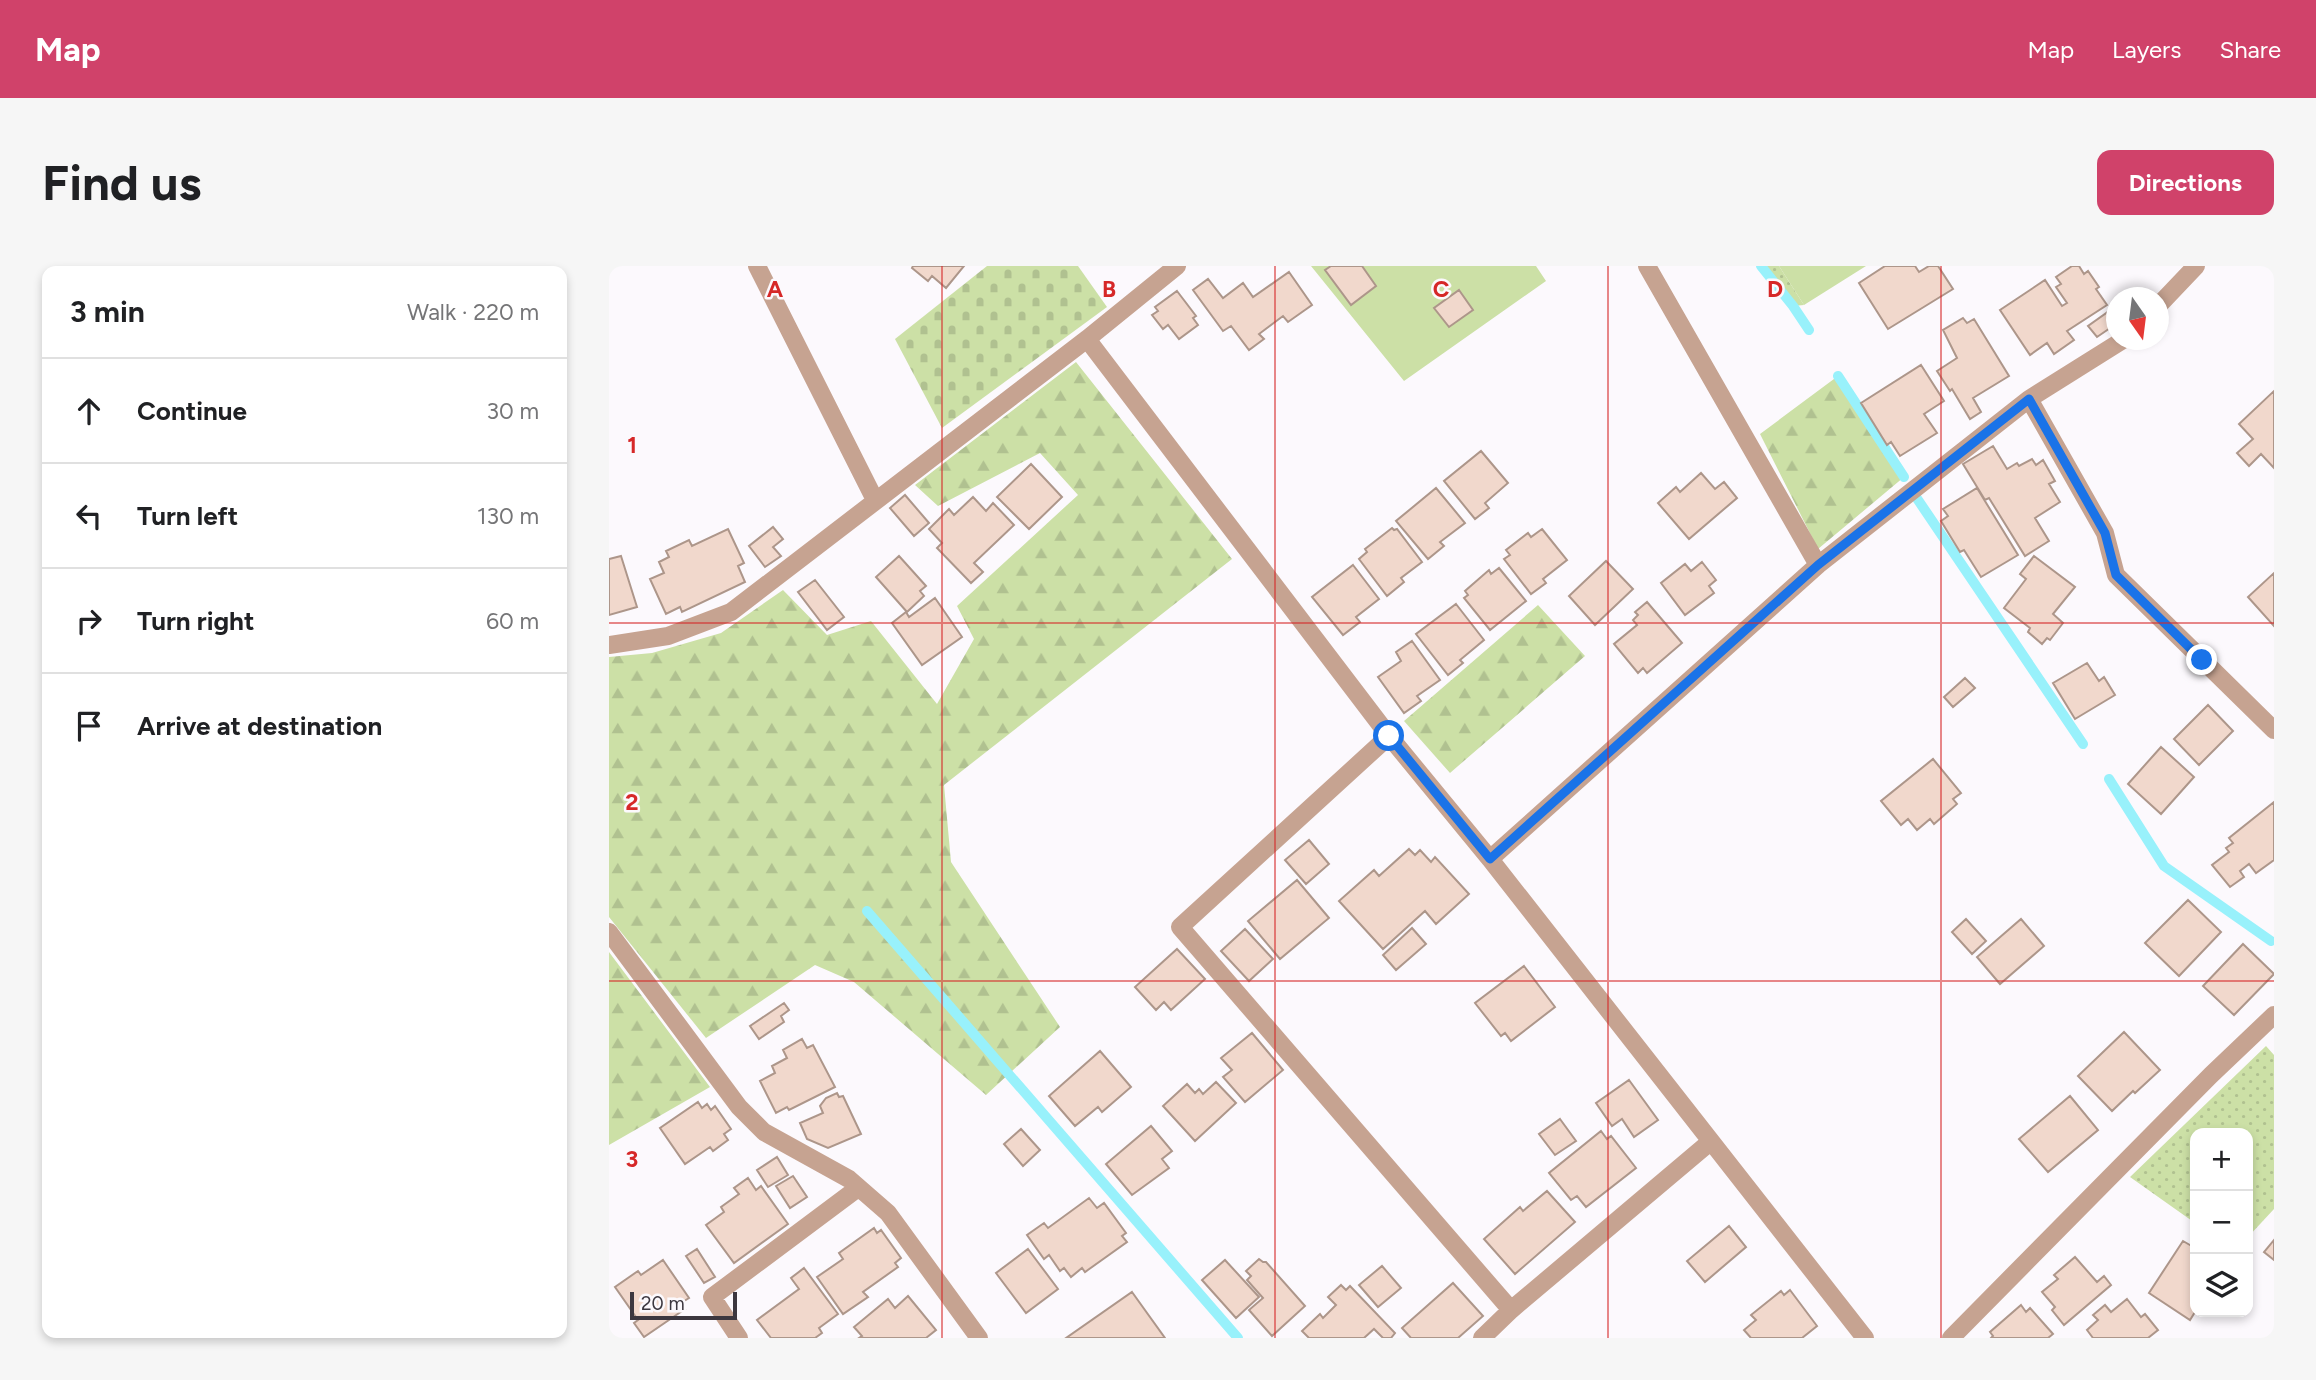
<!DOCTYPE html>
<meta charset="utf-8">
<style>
:root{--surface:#fff;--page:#f6f6f6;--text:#202124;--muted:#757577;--line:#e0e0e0;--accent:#d0426a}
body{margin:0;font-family:Figtree,sans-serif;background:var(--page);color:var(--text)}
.controls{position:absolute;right:21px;bottom:21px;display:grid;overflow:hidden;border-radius:14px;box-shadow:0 4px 10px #0003}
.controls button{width:63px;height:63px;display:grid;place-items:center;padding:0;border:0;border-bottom:2px solid var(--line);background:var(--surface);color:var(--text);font:35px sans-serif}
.compass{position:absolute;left:1497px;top:21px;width:63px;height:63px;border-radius:50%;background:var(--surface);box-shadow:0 4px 10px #0003;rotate:166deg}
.scale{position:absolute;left:21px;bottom:18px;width:107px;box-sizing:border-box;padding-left:7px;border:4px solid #3c373f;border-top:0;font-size:19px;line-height:24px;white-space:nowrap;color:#3c373f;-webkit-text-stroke:5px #fcf9fd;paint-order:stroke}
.stop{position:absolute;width:21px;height:21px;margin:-16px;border:5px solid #1a73e8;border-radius:50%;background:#fff}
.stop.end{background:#1a73e8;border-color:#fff;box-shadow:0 2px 7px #0008}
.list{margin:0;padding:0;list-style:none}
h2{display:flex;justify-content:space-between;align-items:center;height:91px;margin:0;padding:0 28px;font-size:30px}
h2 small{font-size:23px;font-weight:400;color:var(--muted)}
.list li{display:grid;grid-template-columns:46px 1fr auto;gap:21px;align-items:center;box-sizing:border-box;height:105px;padding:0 28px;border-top:2px solid var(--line)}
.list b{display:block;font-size:26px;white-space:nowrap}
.list em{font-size:23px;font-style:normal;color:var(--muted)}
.icon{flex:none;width:38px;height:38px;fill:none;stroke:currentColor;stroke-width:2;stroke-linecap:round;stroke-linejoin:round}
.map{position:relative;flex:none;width:1665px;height:1072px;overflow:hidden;border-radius:14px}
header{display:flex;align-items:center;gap:42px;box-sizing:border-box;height:98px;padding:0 35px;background:var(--accent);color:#fff}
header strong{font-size:33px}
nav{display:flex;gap:38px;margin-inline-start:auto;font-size:24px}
.intro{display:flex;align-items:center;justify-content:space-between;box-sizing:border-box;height:168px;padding:0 42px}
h1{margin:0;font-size:49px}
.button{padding:18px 32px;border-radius:14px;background:var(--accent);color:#fff;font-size:24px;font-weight:700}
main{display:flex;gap:42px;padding:0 42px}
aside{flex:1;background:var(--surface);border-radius:14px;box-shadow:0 4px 10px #0003}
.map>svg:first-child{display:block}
.grass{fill:url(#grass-dots)}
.forest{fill:url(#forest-firs)}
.cemetery{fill:url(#cemetery-stones)}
.park{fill:#cce0a6}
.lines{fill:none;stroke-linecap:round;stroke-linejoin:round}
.stream{stroke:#98f1fb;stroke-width:10}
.building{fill:#f1d8cc;stroke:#ad968a;stroke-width:2}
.street{stroke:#c6a391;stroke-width:18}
.route{stroke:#1a73e8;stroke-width:9}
.grid{fill:none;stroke:#d62828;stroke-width:2;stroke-opacity:0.55}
.grid-label{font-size:23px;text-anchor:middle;font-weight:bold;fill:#d62828;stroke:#fcf9fd;stroke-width:5;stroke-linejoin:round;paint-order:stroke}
</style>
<header>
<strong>Map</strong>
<nav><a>Map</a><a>Layers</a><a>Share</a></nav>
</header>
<div class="intro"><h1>Find us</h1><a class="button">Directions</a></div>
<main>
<aside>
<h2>3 min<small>Walk · 220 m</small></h2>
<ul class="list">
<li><svg class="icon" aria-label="ahead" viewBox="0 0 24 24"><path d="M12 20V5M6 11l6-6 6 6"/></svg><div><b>Continue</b></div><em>30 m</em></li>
<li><svg class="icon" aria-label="left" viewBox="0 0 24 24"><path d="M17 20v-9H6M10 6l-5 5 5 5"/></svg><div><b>Turn left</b></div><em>130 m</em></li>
<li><svg class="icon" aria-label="right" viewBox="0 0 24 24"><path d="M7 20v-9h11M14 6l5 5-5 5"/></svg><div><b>Turn right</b></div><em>60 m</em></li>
<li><svg class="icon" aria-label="arrive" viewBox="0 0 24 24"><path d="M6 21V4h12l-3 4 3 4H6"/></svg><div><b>Arrive at destination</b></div></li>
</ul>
</aside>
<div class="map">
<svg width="1665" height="1072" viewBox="0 0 1665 1072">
<defs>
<pattern id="grass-dots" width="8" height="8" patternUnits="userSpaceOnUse" patternTransform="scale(1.75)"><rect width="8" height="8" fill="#cce0a6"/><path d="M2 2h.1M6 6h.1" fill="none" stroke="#b0c190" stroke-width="1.8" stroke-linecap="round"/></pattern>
<pattern id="forest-firs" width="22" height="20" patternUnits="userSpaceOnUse" patternTransform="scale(1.75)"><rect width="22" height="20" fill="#cce0a6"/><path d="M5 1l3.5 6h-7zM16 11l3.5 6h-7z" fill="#b0c190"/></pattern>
<pattern id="cemetery-stones" width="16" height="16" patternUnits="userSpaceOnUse" patternTransform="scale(1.75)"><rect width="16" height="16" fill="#cce0a6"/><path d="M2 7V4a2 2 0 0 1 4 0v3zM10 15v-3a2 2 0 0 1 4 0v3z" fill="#b0c190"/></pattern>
</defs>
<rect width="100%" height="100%" fill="#fcf9fd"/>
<path class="grass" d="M1152 0H1170L1195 39 1184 40Z
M1657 780 1665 789V943L1639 971V867H1586V957L1521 911Z"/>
<path class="forest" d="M467 96 623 293 335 519 342 596 451 761 377 829 245 716 206 699 97 772 0 651V391L43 387 112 367 174 324 218 369 262 355 328 438 365 373 348 340 469 229 431 187 329 240 306 219Z
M1229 110 1295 211 1209 283 1151 168Z
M929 339 976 390 841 507 795 455Z
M0 686 101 821 0 879Z"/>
<path class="cemetery" d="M378 0H469L498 41 333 162 286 73Z"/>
<path class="park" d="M702 0H927L937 15 795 115Z
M1170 0H1257L1195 39Z"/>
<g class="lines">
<path class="stream" d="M1152 0 1184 40 1200 64
M1229 110 1295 211
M1307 231 1474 478
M1500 513 1555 600 1662 675
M258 645 629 1072"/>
</g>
<path class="building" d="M304 0H355L337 22 323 10 319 15 303 2Z
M722 0H753L767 20 742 39 716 4Z
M1276 0H1306L1310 6 1320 0H1329L1344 23 1279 63 1250 17Z
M1463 0H1470L1475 8 1479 5 1490 21 1487 23 1498 39 1458 65 1465 74 1445 88 1438 77 1421 89 1391 44 1436 14 1453 40 1458 37 1447 21 1452 18 1447 11Z
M680 6 703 39 679 56 674 50 650 68 655 73 640 84 622 60 614 65 584 24 599 13 614 32 634 17 644 31Z
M850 24 864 44 840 61 825 42Z
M568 25 587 50 584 52 589 59 570 73 559 59 554 63 543 49 549 45 546 41Z
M1503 43 1507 49V58L1488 71 1479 60Z
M1354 52 1358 57 1365 53 1400 110 1364 132 1372 146 1361 153 1343 123 1341 125 1328 105 1348 92 1334 64Z
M1312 99 1335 135 1315 148 1328 167 1291 190 1282 176 1278 179 1252 137Z
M1665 125V202L1652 188 1640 200 1628 187 1644 173 1630 158Z
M1384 180 1398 203 1408 197 1410 200 1423 193 1427 199 1434 194 1446 215 1440 218 1451 236 1426 252 1440 275 1416 290 1380 232 1376 234 1354 198Z
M872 185 899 217 876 237 880 242 866 253 835 215Z
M422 198 453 231 420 263 388 231Z
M1092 207 1106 223 1115 216 1128 232 1080 273 1049 237 1067 221 1071 226Z
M827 222 856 257 831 276 835 280 819 293 787 255Z
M1368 222 1409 289 1372 311 1355 284 1351 286 1332 255 1339 250 1334 243Z
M296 229 320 257 305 270 281 242Z
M364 231 377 245 384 237 405 259 365 297 374 306 362 317 328 282 333 277 320 263 340 243 345 249Z
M164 261 174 273 164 281 172 290 156 301 140 280Z
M783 262 785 264 788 263 813 296 792 312 795 316 778 330 750 293 758 286 756 283Z
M119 263 135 297 129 300 136 316 73 346 71 341 57 348 41 313 55 307 50 296 60 291 57 285 80 274 83 280Z
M933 263 958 294 934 313 937 317 922 328 895 293 901 289 897 284 919 267 922 271Z
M12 290 28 341 0 349V293Z
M290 290 317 320 311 325 315 330 298 346 267 311Z
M1425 290 1466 321 1444 348 1454 357 1441 374 1438 372 1433 378 1419 366 1421 362 1395 342 1417 313 1411 308Z
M997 295 1024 323 986 359 960 330Z
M1093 296 1107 314 1100 320 1105 327 1076 349 1052 317 1076 298 1082 305Z
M744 299 770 333 747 351 751 356 734 369 703 331Z
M890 302 917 335 881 364 855 332 859 329 856 325 880 304 882 308Z
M1665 307V360L1639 331Z
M206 314 235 351 218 364 189 326Z
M326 332 353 371 313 399 283 357 297 346 300 351Z
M1038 336 1073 377 1038 407 1034 402 1029 407 1005 378 1028 359 1024 354 1029 349 1026 346Z
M847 338 875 374 851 394 854 397 839 409 807 368Z
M803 375 831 414 808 430 812 435 795 447 769 411 792 395 787 386Z
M1478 397 1490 415 1495 411 1506 429 1466 453 1444 417Z
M1356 412 1366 422 1344 441 1335 431Z
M1599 439 1624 465 1590 499 1565 473Z
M1552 481 1585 511 1552 548 1519 518Z
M1324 493 1352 527 1344 533 1348 538 1325 558 1321 553 1308 564 1299 553 1292 559 1272 535Z
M1665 536V594L1647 607 1640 598 1631 605 1635 611 1621 621 1603 599 1620 586 1617 582 1624 577 1620 572Z
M700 574 720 598 697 618 676 594Z
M800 583 806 589 811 584 822 596 826 591 860 628 827 658 816 645 774 683 730 635 765 604 770 610Z
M688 614 720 652 671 693 639 655Z
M1579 634 1612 666 1570 710 1536 677Z
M1357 653 1377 675 1363 688 1343 666Z
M1412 653 1435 680 1391 718 1368 691Z
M803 662 817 678 787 704 774 689Z
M636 663 664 693 640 715 612 685Z
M1634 678 1665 708 1625 749 1594 720Z
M568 683 596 713 562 744 555 736 547 744 526 721Z
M915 700 946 741 902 775 896 767 892 770 866 737Z
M175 737 180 744 172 750 175 756 150 773 141 760Z
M1515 766 1551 804 1526 827 1524 825 1503 845 1469 810Z
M643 767 674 804 636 836 614 811 623 804 612 792Z
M193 773 198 782 204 779 226 821 180 844 178 841 167 847 151 815 166 807 163 800 178 792 174 784Z
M491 785 522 821 493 846 489 841 466 860 440 830Z
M1020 814 1049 854 1025 871 1013 853 1003 860 987 837Z
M607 816 627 837 586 875 554 840 578 818 586 827 590 823 594 828Z
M228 827 230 831 234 830 252 868 219 882 198 873 191 857 214 847 211 840 217 832Z
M1461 830 1489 864 1439 906 1410 873Z
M89 836 93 842 98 838 102 844 106 840 122 863 115 868 119 874 104 885 101 881 76 898 51 862Z
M951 853 967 875 946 889 930 868Z
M542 860 563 885 553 893 560 902 523 929 497 898Z
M412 863 431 884 414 900 395 878Z
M992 865 998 873 1002 870 1027 902 977 941 968 930 962 934 940 907Z
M168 891 179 909 159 921 148 904Z
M184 910 198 931 181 942 167 920Z
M139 912 147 924 152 920 179 958 125 997 97 959 115 946 112 941 130 928 125 922Z
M938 925 966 956 906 1008 875 973 911 941 914 945Z
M480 932 488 942 495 937 517 967 513 970 518 976 476 1006 473 1002 462 1011 455 1002 451 1005 440 989 435 993 418 969 435 957 439 962Z
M1120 960 1137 981 1096 1016 1078 995Z
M265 962 268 967 272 964 292 992 286 997 289 1001 254 1026 259 1031 234 1048 208 1011 234 993 230 987Z
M1665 974V994L1655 986Z
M1574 975 1586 982V1046L1581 1054 1540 1027Z
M88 983 106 1011 95 1017 77 990Z
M419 983 449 1023 417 1047 387 1007Z
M1466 991 1488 1016 1495 1010 1502 1019 1455 1059 1443 1044 1446 1041 1433 1026 1449 1013 1445 1009Z
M650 993 654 996H657L696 1040 663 1070 640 1044 654 1032 638 1014 642 1010 637 1005Z
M54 994 80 1032 72 1037 76 1043 35 1071 25 1057 29 1054 6 1021 29 1005 32 1009Z
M616 994 650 1031 627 1052 593 1014Z
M773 1000 792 1022 769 1041 750 1019Z
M195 1002 229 1048 210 1062 213 1067 206 1072H162L148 1054 190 1023 182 1012Z
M844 1017 874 1050 849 1072H802L793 1062Z
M732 1019 737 1024 741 1020 786 1067 782 1072H774L765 1063 755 1072H700L693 1065 711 1048 714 1052 727 1039 719 1031Z
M1181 1024 1208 1060 1193 1072H1142L1135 1064 1147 1054 1142 1049 1172 1025 1175 1029Z
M523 1026 556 1072H457Z
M299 1030 327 1064 317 1072H250L253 1070 245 1061 279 1033 286 1042Z
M1518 1033 1532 1051 1536 1048 1549 1064 1539 1072H1484L1478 1064 1489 1054 1484 1049 1496 1039 1502 1046Z
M1412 1039 1417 1046 1421 1042 1444 1068 1439 1072H1382L1384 1070 1381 1066Z"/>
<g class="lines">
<path class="street" d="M148 0 266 234
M1038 0 1209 299
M1549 40 1587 0
M478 73 780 470 881 593 1256 1072
M1420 133 1496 267 1507 309 1665 464
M0 379 59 370 122 346 478 73 568 0
M780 470 571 661 902 1044
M881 593 1209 299 1420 133 1514 74
M0 666 130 841 155 866 240 913 279 947 370 1072
M130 1072 103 1031 249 922
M873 1072 902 1044 1101 876
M1342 1072 1602 809 1665 749"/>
</g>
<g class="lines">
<path class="route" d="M780 470 881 593 1209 299 1420 133 1496 267 1507 309 1593 394"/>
</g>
<path class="grid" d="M333 0V1072M666 0V1072M999 0V1072M1332 0V1072M0 357H1665M0 715H1665"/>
<g class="grid-label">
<text x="166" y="31">A</text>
<text x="500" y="31">B</text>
<text x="832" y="31">C</text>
<text x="1166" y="31">D</text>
<text x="23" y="187">1</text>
<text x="23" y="544">2</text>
<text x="23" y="901">3</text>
</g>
</svg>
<div class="controls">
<button>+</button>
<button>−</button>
<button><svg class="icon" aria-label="layers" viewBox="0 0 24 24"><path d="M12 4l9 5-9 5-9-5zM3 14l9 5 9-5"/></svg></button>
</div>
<svg class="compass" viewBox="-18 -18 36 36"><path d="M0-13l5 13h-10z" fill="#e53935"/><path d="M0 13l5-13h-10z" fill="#757577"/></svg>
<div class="scale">20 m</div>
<div class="stop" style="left:780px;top:470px"></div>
<div class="stop end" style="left:1593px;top:394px"></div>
</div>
</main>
